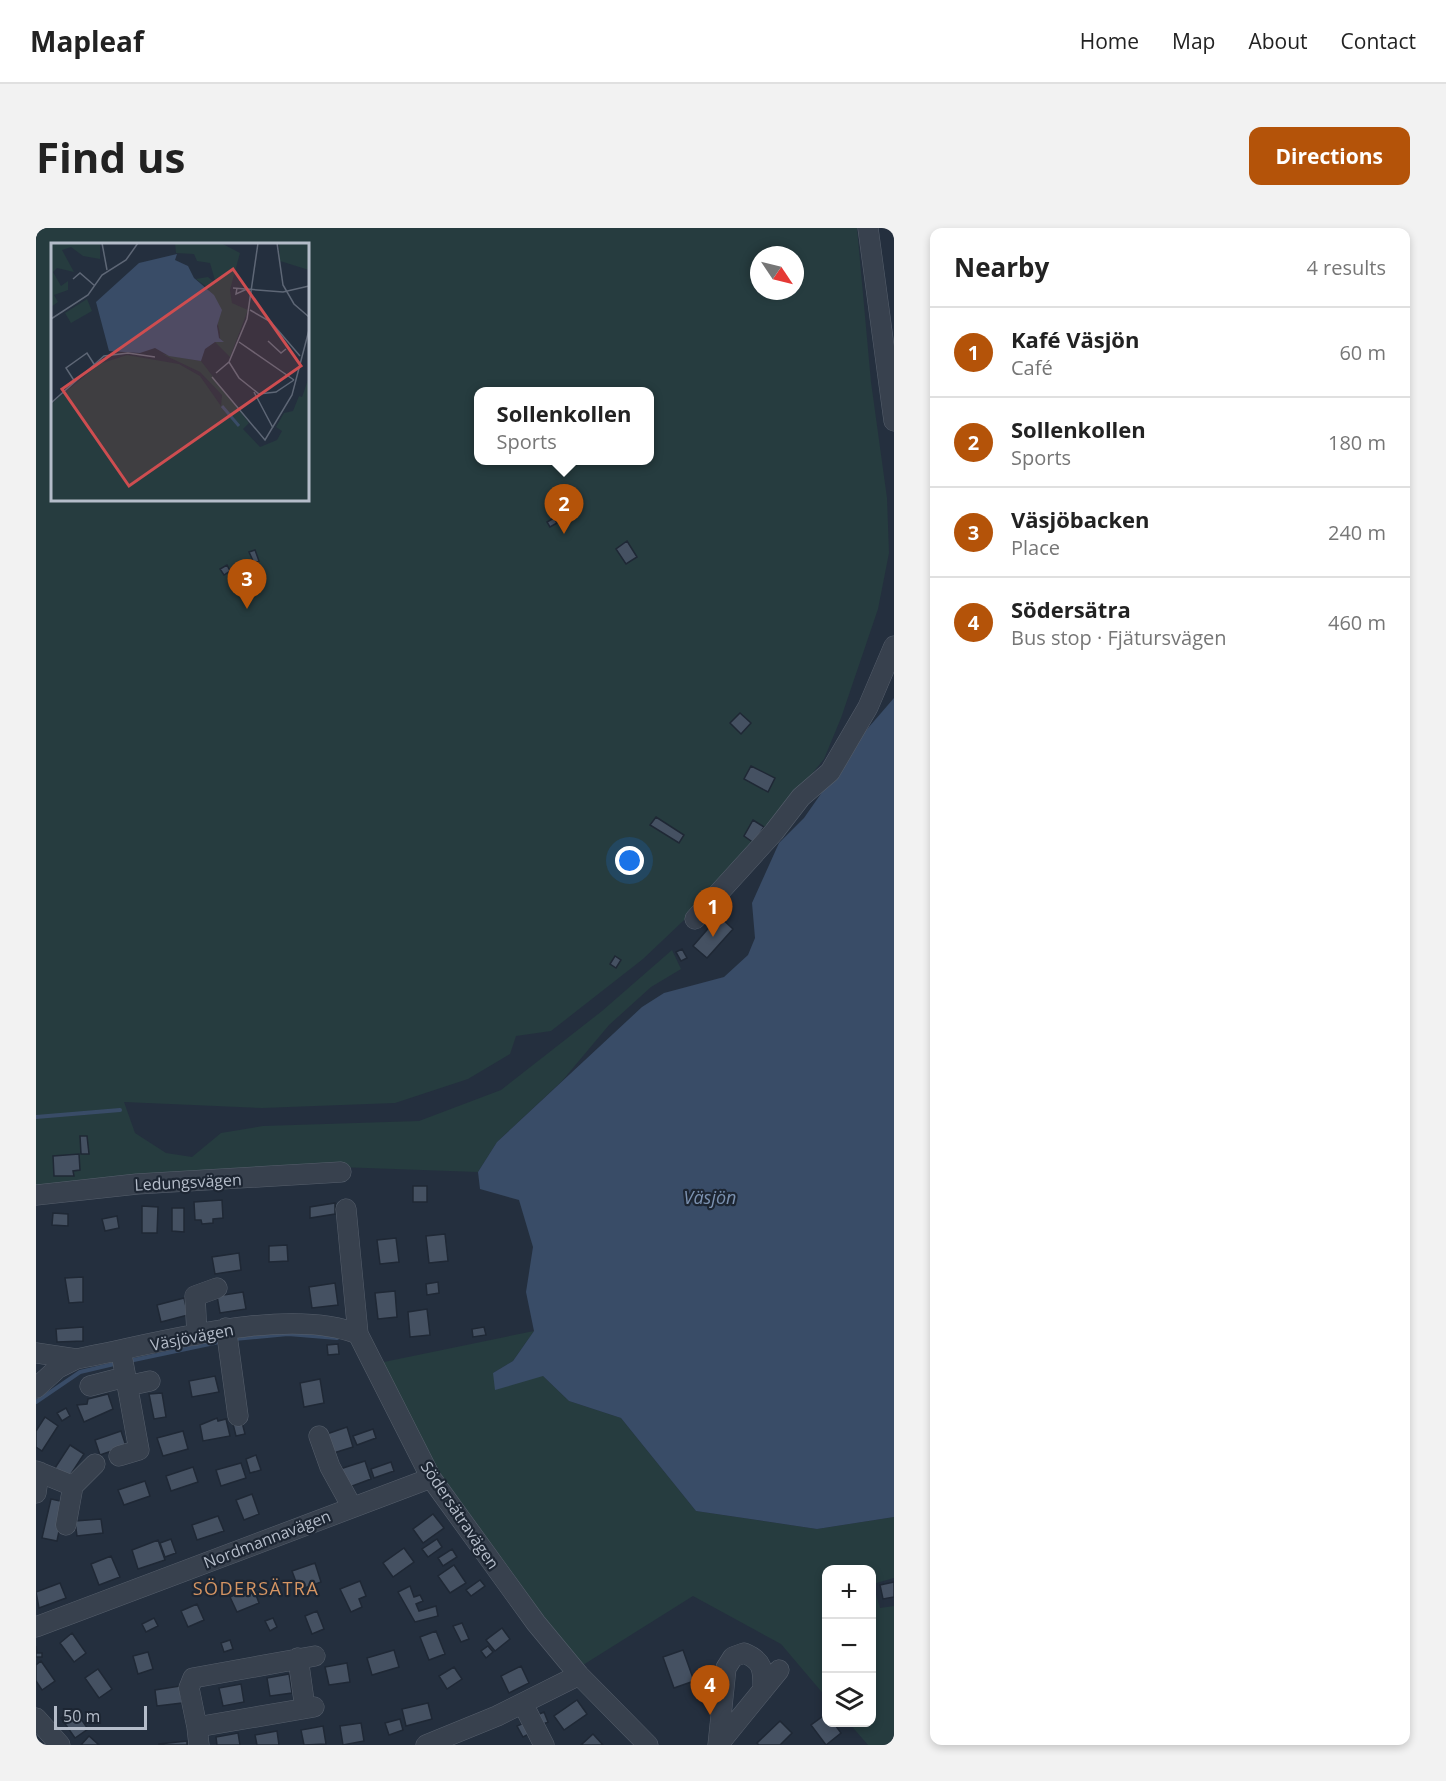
<!DOCTYPE html>
<meta charset="utf-8">
<style>
:root{--surface:#fff;--page:#f2f2f2;--text:#222;--muted:#767676;--line:#e0e0e0;--accent:#b45309}
body{margin:0;font-family:"Open Sans",sans-serif;background:var(--page);color:var(--text)}
.controls{position:absolute;right:18px;bottom:18px;display:grid;overflow:hidden;border-radius:12px;box-shadow:0 3px 9px #0003}
.controls button{width:54px;height:54px;display:grid;place-items:center;padding:0;border:0;border-bottom:2px solid var(--line);background:var(--surface);color:var(--text);font:30px sans-serif}
.compass{position:absolute;left:714px;top:18px;width:54px;height:54px;border-radius:50%;background:var(--surface);box-shadow:0 3px 9px #0003;rotate:125deg}
.scale{position:absolute;left:18px;bottom:15px;width:93px;box-sizing:border-box;padding-left:6px;border:3px solid #b4bcc9;border-top:0;font-size:16px;line-height:21px;white-space:nowrap;color:#b4bcc9;-webkit-text-stroke:4px #1d2633;paint-order:stroke}
.you{position:absolute;left:594px;top:633px;width:21px;height:21px;margin:-15px;border:4px solid #fff;border-radius:50%;background:#1a73e8;box-shadow:0 0 0 9px #1a73e833}
.badge{display:grid;place-items:center;width:39px;height:39px;border-radius:50%;background:var(--accent);color:#fff;font-size:20px;font-weight:700}
.pin{position:absolute;translate:-50% -50px;filter:drop-shadow(0 2px 3px #0008)}
.pin::after{content:'';position:absolute;top:32px;width:21px;height:18px;background:inherit;clip-path:polygon(0 0,100% 0,50% 100%)}
.popup{position:absolute;left:438px;top:159px;width:180px;height:78px;box-sizing:border-box;display:grid;place-content:center;border-radius:12px;background:var(--surface);filter:drop-shadow(0 2px 4px #0005);font-size:20px;white-space:nowrap;color:var(--muted)}
.popup b{font-size:22px;color:var(--text)}
.popup::after{content:'';position:absolute;left:50%;top:100%;margin-left:-12px;border:12px solid transparent;border-top-color:var(--surface)}
.list{margin:0;padding:0;list-style:none}
h2{display:flex;justify-content:space-between;align-items:center;height:78px;margin:0;padding:0 24px;font-size:26px}
h2 small{font-size:20px;font-weight:400;color:var(--muted)}
.list li{display:grid;grid-template-columns:39px 1fr auto;gap:18px;align-items:center;box-sizing:border-box;height:90px;padding:0 24px;border-top:2px solid var(--line)}
.list b{display:block;font-size:22px;white-space:nowrap}
.list p{margin:0;font-size:20px;white-space:nowrap;color:var(--muted)}
.list em{font-size:20px;font-style:normal;color:var(--muted)}
.icon{flex:none;width:33px;height:33px;fill:none;stroke:currentColor;stroke-width:2;stroke-linecap:round;stroke-linejoin:round}
.map{position:relative;flex:none;width:858px;height:1517px;overflow:hidden;border-radius:12px}
header{display:flex;align-items:center;gap:36px;box-sizing:border-box;height:84px;padding:0 30px;background:var(--surface);border-bottom:2px solid var(--line)}
header strong{font-size:28px}
nav{display:flex;gap:33px;margin-inline-start:auto;font-size:21px}
.intro{display:flex;align-items:center;justify-content:space-between;box-sizing:border-box;height:144px;padding:0 36px}
h1{margin:0;font-size:42px}
.button{padding:15px 27px;border-radius:12px;background:var(--accent);color:#fff;font-size:21px;font-weight:700}
main{display:flex;gap:36px;padding:0 36px}
aside{flex:1;background:var(--surface);border-radius:12px;box-shadow:0 3px 9px #0003}
.map>svg:first-child{display:block}
.green{fill:#263c3f;fill-rule:evenodd}
.water{fill:#394c67}
.lines{fill:none;stroke-linecap:round;stroke-linejoin:round}
.stream{stroke:#394c67;stroke-width:4}
.building{fill:#455162;stroke:#1f2835;stroke-width:1.5}
.minor-casing{stroke:#565f6c;stroke-width:21}
.minor{stroke:#38414e;stroke-width:20}
.labels{text-anchor:middle;dominant-baseline:central;stroke-width:4.5;stroke-linejoin:round;paint-order:stroke}
.street-label{font-size:16px;fill:#b4bcc9;stroke:#1d2633}
.water-label{font-size:18px;font-style:italic;fill:#7c92b1;stroke:#1d2633}
.neighbourhood-label{font-size:18px;letter-spacing:1.5px;fill:#d59563;stroke:#1d2633}
.inset-river{fill:none;stroke:#394c67;stroke-width:3}
.inset-road{fill:none;stroke:#5e6776;stroke-width:1.5}
.view{fill:#ce4d50;fill-opacity:0.15;stroke:#ce4d50;stroke-width:3}
.inset-edge{fill:none;stroke:#b4bcc9;stroke-width:3}
</style>
<header>
<strong>Mapleaf</strong>
<nav><a>Home</a><a>Map</a><a>About</a><a>Contact</a></nav>
</header>
<div class="intro"><h1>Find us</h1><a class="button">Directions</a></div>
<main>
<div class="map">
<svg width="858" height="1517" viewBox="0 0 858 1517">
<rect width="100%" height="100%" fill="#242f3e"/>
<path class="green" d="M0 0H821L835 154 851 270 853 325 842 381 805 490 788 531 685 657 607 731 515 803 480 808 474 826 432 851 359 875 226 880 88 874 99 905 130 925 156 929 185 905 227 898 383 893 465 862 566 783 636 722 645 741 615 759 573 797 526 853 461 914 442 944 275 938 0 960ZM16 16H272V272H16ZM723 27H759V63H723ZM442 164H614V232H442Z
M498 1103 477 1133 457 1145 507 1148 533 1173 585 1190 660 1283 781 1301 858 1289V1350L837 1356 844 1380 858 1378V1517H832L813 1495 836 1494V1342H790V1469L745 1416 657 1368 547 1437 466 1341 402 1246 343 1135Z"/>
<path class="water" d="M858 470V1289L781 1301 660 1283 585 1190 533 1173 507 1148 459 1162 457 1145 477 1133 498 1103 490 1064 497 1019 483 972 444 961 442 944 461 914 606 779 628 765 688 749 712 727 719 710 716 675 743 615 768 590 826 507Z"/>
<g class="lines">
<path class="stream" d="M0 889 84 882
M198 1111 252 1106 301 1110
M93 1133 183 1114
M0 1174 44 1144 78 1136"/>
</g>
<path class="building" d="M518 290 521 295 514 299 511 294Z
M591 313 601 329 590 336 580 321Z
M219 322 223 333 218 335 213 324Z
M191 337 194 343 188 347 184 341Z
M704 485 715 495 705 506 694 495Z
M715 538 739 550 732 564 708 551Z
M620 589 648 607 643 615 614 597Z
M717 592 728 599 718 615 708 608Z
M683 688 697 701 671 730 657 718Z
M646 721 651 730 645 733 640 724Z
M579 728 585 732 580 740 574 736Z
M44 908H51L53 926H45Z
M43 926 44 942 37 943 38 948H18L17 928Z
M377 958H391V974H377Z
M186 972 187 990 177 991V995L166 996 165 992H159L158 974Z
M299 975V986L274 990V979Z
M106 978 122 979 121 1005H106Z
M136 980H148V1004L136 1003Z
M17 985 32 986V998L16 997Z
M81 988 83 1000 69 1003 66 991Z
M409 1006 412 1033 393 1035 390 1008Z
M360 1010 363 1034 344 1036 341 1012Z
M251 1017 252 1033 233 1034V1018Z
M203 1025 205 1042 179 1046 176 1029Z
M47 1049V1074L33 1075 29 1050Z
M402 1054 403 1065 391 1067 390 1056Z
M299 1055 302 1077 276 1080 273 1059Z
M359 1063 361 1089 342 1091 339 1065Z
M207 1064 210 1081 184 1085 181 1068Z
M148 1070 152 1087 125 1094 121 1077Z
M391 1081 394 1107 374 1109 372 1084Z
M47 1099V1113L21 1114 20 1101Z
M448 1099 450 1107 437 1109 436 1101Z
M302 1116 303 1126 292 1127 291 1117Z
M179 1148 183 1164 156 1169 153 1153Z
M284 1151 288 1175 268 1179 264 1155Z
M126 1165 130 1189 118 1191 113 1166Z
M72 1166 77 1181 48 1194 41 1177 51 1176 52 1171Z
M30 1180 34 1188 26 1193 21 1185Z
M9 1189 22 1198 6 1223 0 1219V1203Z
M181 1190 182 1193 190 1191 194 1208 167 1213 164 1197Z
M205 1190 209 1206 200 1208 196 1192Z
M311 1199 317 1219 291 1227 285 1208Z
M337 1201 340 1210 321 1217 317 1208Z
M85 1203 90 1218 64 1227 59 1212Z
M147 1203 152 1221 127 1228 121 1210Z
M34 1217 48 1226 33 1249 19 1240Z
M220 1227 225 1242 214 1245 210 1231Z
M329 1233 335 1251 311 1260 304 1241Z
M355 1234 358 1243 338 1250 335 1241Z
M205 1235 210 1250 185 1258 180 1242Z
M157 1239 162 1254 135 1263 130 1248Z
M109 1253 114 1268 88 1277 82 1262Z
M216 1266 223 1286 208 1292 200 1272Z
M15 1271 29 1274 21 1313 6 1310Z
M397 1286 408 1300 387 1315 377 1301Z
M182 1288 188 1303 161 1312 156 1297Z
M65 1291 67 1305 41 1308 39 1293Z
M135 1311 140 1325 129 1329 124 1315Z
M401 1311 406 1319 392 1329 386 1321Z
M122 1312 129 1332 102 1341 96 1322Z
M368 1320 378 1334 357 1349 347 1335Z
M416 1321 421 1329 407 1338 402 1330Z
M75 1328 84 1349 63 1357 55 1336Z
M279 1335 285 1354 263 1362 256 1343Z
M418 1337 430 1355 414 1365 402 1348Z
M444 1352 449 1358 435 1368 430 1362Z
M324 1353 330 1368 323 1371 326 1379 315 1384 304 1361Z
M858 1354V1369L847 1371 844 1357Z
M24 1355 30 1370 3 1380 0 1364Z
M374 1358 378 1369 384 1367 387 1373 380 1376 383 1383 400 1378 402 1388 379 1394 362 1364Z
M217 1359 223 1375 201 1384 194 1369Z
M161 1376 168 1392 152 1399 145 1383Z
M281 1383 288 1401 276 1406 269 1388Z
M118 1390 122 1398 110 1404 106 1396Z
M237 1390 241 1399 234 1403 229 1393Z
M426 1395 433 1411 425 1414 417 1398Z
M466 1400 474 1411 459 1423 450 1412Z
M400 1403 409 1426 393 1432 384 1409Z
M36 1405 50 1425 38 1434 24 1415Z
M194 1412 197 1421 188 1424 185 1415Z
M0 1418 1 1425H6V1429H0Z
M452 1418 457 1424 450 1430 445 1423Z
M358 1422 363 1439 336 1447 331 1430Z
M647 1422 658 1453 638 1460 627 1429Z
M112 1424 117 1441 102 1446 97 1428Z
M5 1433 19 1453 6 1462 0 1453V1437Z
M311 1435 314 1454 293 1457 289 1439Z
M485 1438 493 1455 473 1465 465 1448Z
M418 1439 426 1451 411 1461 403 1448Z
M62 1441 76 1461 63 1470 49 1450Z
M253 1446 256 1465 234 1468 231 1450Z
M205 1456 208 1474 187 1478 183 1460Z
M144 1458 146 1475 121 1478 119 1462Z
M541 1472 551 1486 528 1502 518 1488Z
M392 1475 396 1491 370 1498 366 1481Z
M38 1481 52 1501 39 1510 25 1490Z
M508 1484 512 1494 505 1497 501 1487Z
M790 1486V1494H797L805 1505 790 1517 775 1497Z
M364 1491 367 1502 353 1507 349 1495Z
M744 1493 756 1505 744 1517H723L721 1515Z
M325 1495 328 1513 307 1517 304 1498Z
M488 1495 493 1506 487 1509 481 1498Z
M287 1498 290 1516 268 1517 265 1502Z
M241 1503 243 1517H221L219 1507Z
M202 1505 204 1517H181L180 1509Z
M557 1506 567 1517H545Z
M53 1508 63 1517H45Z
M151 1513V1517H123V1516Z"/>
<g class="lines">
<g class="minor-casing">
<path id="minor" d="M832 0 858 193
M659 691 738 604 765 569 794 544 832 479 858 418
M0 967 101 956 305 944
M310 981 322 1106 395 1250 500 1395 543 1447 612 1517
M190 1100 202 1188
M161 1107 159 1068 181 1060
M0 1125 40 1131
M54 1158 89 1149
M91 1158 114 1153
M0 1160 22 1140 40 1131C117 1117 249 1077 322 1106
M283 1208 294 1239 316 1279
M83 1228 103 1222 85 1123
M0 1243 37 1258
M0 1265 3 1244
M30 1297 37 1258 59 1236
M0 1399 395 1250
M262 1430 269 1480
M487 1476 508 1517
M0 1490 24 1517
M161 1499 153 1460 157 1450 279 1428
M163 1517 161 1499 278 1479
M390 1517 461 1488 543 1447
M682 1517 690 1440 697 1429 708 1425C728 1433 727 1443 727 1462
M682 1517 743 1442"/>
</g>
<use href="#minor" class="minor"/>
</g>
<g class="labels">
<g class="street-label">
<text transform="translate(152 954) rotate(-3)">Ledungsvägen</text>
<text transform="translate(156 1109) rotate(-11)">Väsjövägen</text>
<text transform="translate(424 1287) rotate(56)">Södersätravägen</text>
<text transform="translate(231 1311) rotate(-21)">Nordmannavägen</text>
</g>
<g class="water-label">
<text x="674" y="969">Väsjön</text>
</g>
<g class="neighbourhood-label">
<text x="220" y="1360">SÖDERSÄTRA</text>
</g>
</g>
<g transform="translate(15 15)">
<rect width="258" height="258" fill="#242f3e"/>
<path d="M0 0H49V16L32 13 20 4 11 7 23 29 6 25 2 29 10 43 17 38V47L3 52 7 59 0 64ZM124 0H170L189 10 179 47 181 60 197 67 179 114 164 99H169V90L157 45 145 36 157 34 165 41 159 20 146 18 143 11 125 10ZM228 0H258V27L229 18ZM36 56 41 68 20 80 14 70ZM111 111 150 118 198 180 192 186 209 204 226 197 231 188 225 184 233 170 242 168 248 153 251 154 258 134V258H0V161L48 121 76 112 128 121 149 133 170 163 171 152 149 129Z" fill="#263c3f"/>
<path d="M126 11 124 17 137 23 143 35 163 52 171 67 166 83 168 95 173 99H164L154 106 150 118 118 113 104 105 89 110 58 108 45 59 88 20Z" fill="#394c67"/>
<path class="inset-river" d="M171 163 188 183"/>
<path class="inset-road" d="M51 0 56 27M226 0 232 42 243 61 258 74M22 36 29 30 44 43M182 45 232 49 258 43M186 45 185 51 196 46M199 67 220 79 249 113M0 76 37 52 51 32 75 17 87 0M217 98 230 110 235 106M188 99 243 137M178 119 188 135 208 151 225 149 243 137M165 130 178 119 196 76 207 0M161 134 214 197 241 152 258 87M24 139 15 125 36 110 43 121M203 149 222 185M0 160 53 113 77 110 104 114"/>
<path class="view" d="M182 26 250 123 78 243 11 146Z"/>
<rect width="258" height="258" class="inset-edge"/>
</g>
</svg>
<div class="controls">
<button>+</button>
<button>−</button>
<button><svg class="icon" aria-label="layers" viewBox="0 0 24 24"><path d="M12 4l9 5-9 5-9-5zM3 14l9 5 9-5"/></svg></button>
</div>
<svg class="compass" viewBox="-18 -18 36 36"><path d="M0-13l5 13h-10z" fill="#e53935"/><path d="M0 13l5-13h-10z" fill="#767676"/></svg>
<div class="scale">50 m</div>
<div class="you"></div>
<div class="pin badge" style="left:677px;top:709px">1</div>
<div class="pin badge" style="left:528px;top:306px">2</div>
<div class="popup"><b>Sollenkollen</b>Sports</div>
<div class="pin badge" style="left:211px;top:381px">3</div>
<div class="pin badge" style="left:674px;top:1487px">4</div>
</div>
<aside>
<h2>Nearby<small>4 results</small></h2>
<ul class="list">
<li><span class="badge">1</span><div><b>Kafé Väsjön</b><p>Café</p></div><em>60 m</em></li>
<li><span class="badge">2</span><div><b>Sollenkollen</b><p>Sports</p></div><em>180 m</em></li>
<li><span class="badge">3</span><div><b>Väsjöbacken</b><p>Place</p></div><em>240 m</em></li>
<li><span class="badge">4</span><div><b>Södersätra</b><p>Bus stop · Fjätursvägen</p></div><em>460 m</em></li>
</ul>
</aside>
</main>
